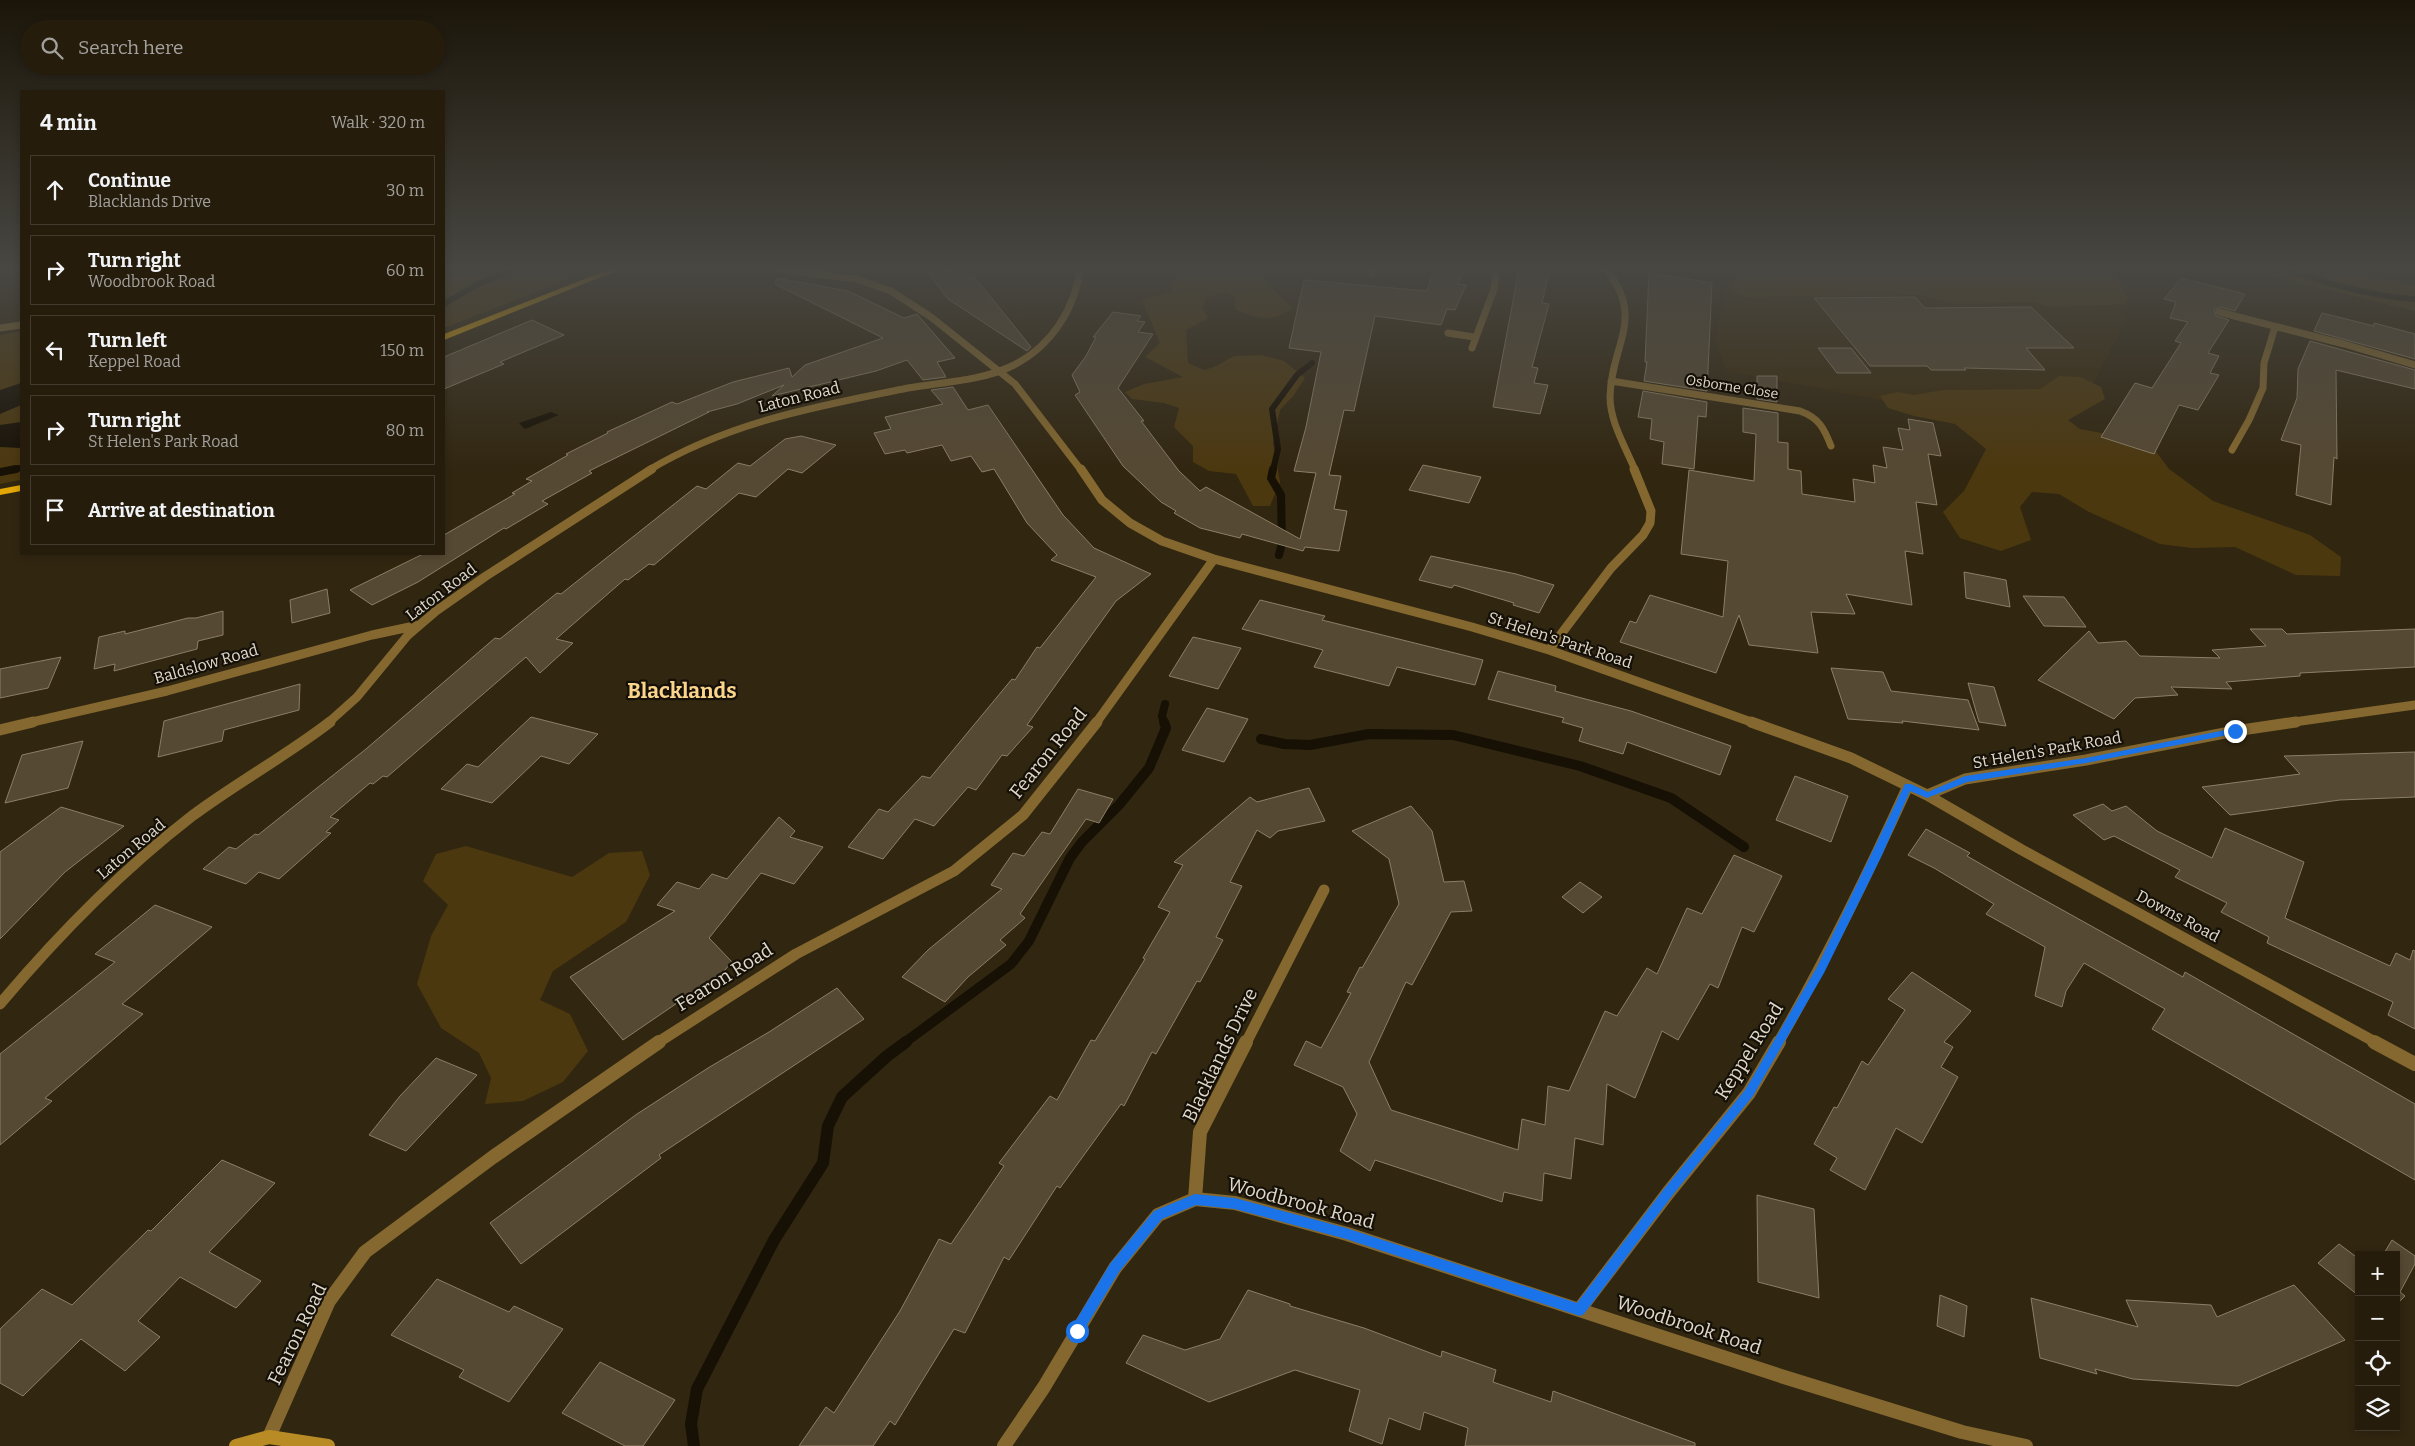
<!DOCTYPE html>
<meta charset="utf-8">
<style>
:root{--surface:#251c0c;--page:#31291a;--text:#f1f3f6;--muted:#a3a19d;--line:#423a2d}
body{margin:0;font-family:Bitter,serif;background:var(--page);color:var(--text)}
.controls{position:absolute;right:15px;bottom:15px;display:grid;overflow:hidden;border-radius:0px;box-shadow:0 2px 8px #0003}
.controls button{width:45px;height:45px;display:grid;place-items:center;padding:0;border:0;border-bottom:1px solid var(--line);background:var(--surface);color:var(--text);font:25px sans-serif}
.stop{position:absolute;width:15px;height:15px;margin:-11px;border:4px solid #1a73e8;border-radius:50%;background:#fff}
.stop.end{background:#1a73e8;border-color:#fff;box-shadow:0 1px 5px #0008}
.list{margin:0;padding:0;list-style:none}
h2{display:flex;justify-content:space-between;align-items:center;height:65px;margin:0;padding:0 20px;font-size:21px}
h2 small{font-size:16px;font-weight:400;color:var(--muted)}
.list li{display:grid;grid-template-columns:32px 1fr auto;gap:15px;align-items:center;box-sizing:border-box;height:70px;margin:0 10px 10px;padding:0 10px;border:1px solid var(--line);border-radius:0px}
.list b{display:block;font-size:19px;white-space:nowrap}
.list p{margin:0;font-size:16px;white-space:nowrap;color:var(--muted)}
.list em{font-size:16px;font-style:normal;color:var(--muted)}
.icon{flex:none;width:28px;height:28px;fill:none;stroke:currentColor;stroke-width:2;stroke-linecap:round;stroke-linejoin:round}
.map{position:relative;flex:none;width:2415px;height:1446px;overflow:hidden}
.search{position:absolute;background:var(--surface);box-shadow:0 2px 8px #0003;left:20px;top:20px;width:425px;height:55px;display:flex;align-items:center;gap:12px;box-sizing:border-box;padding:0 18px;border-radius:28px;color:var(--muted);font-size:19px}
.panel{position:absolute;background:var(--surface);box-shadow:0 2px 8px #0003;left:20px;top:90px;width:425px;height:465px;border-radius:0px}
.map>svg:first-child{display:block}
.built{fill:#392a0d}
.green{fill:#4c380f}
.water{fill:#171005}
.lines{fill:none;stroke-linecap:round;stroke-linejoin:round}
.stream-far3{stroke:#171005;stroke-width:6}
.stream-far2{stroke:#171005;stroke-width:8}
.stream-far1{stroke:#171005;stroke-width:10}
.stream{stroke:#171005;stroke-width:12}
.building{fill:#564933;stroke:#8c7e66}
.street-far3{stroke:#84682f;stroke-width:7}
.street-far2{stroke:#84682f;stroke-width:9}
.street-far1{stroke:#84682f;stroke-width:11}
.street{stroke:#84682f;stroke-width:14}
.secondary{stroke:#b98b25;stroke-width:14}
.primary{fill:#e2a606;fill-rule:evenodd}
.route{fill:#1a73e8}
.labels{text-anchor:middle;dominant-baseline:central;stroke-width:4.5;stroke-linejoin:round;paint-order:stroke}
.far-street-label{font-size:14px;fill:#e0d9cb;stroke:#151007}
.street-label{font-size:16px;fill:#e0d9cb;stroke:#151007}
.near-street-label{font-size:19px;fill:#e0d9cb;stroke:#151007}
.district-label{font-size:21px;font-weight:bold;fill:#fad48b;stroke:#151007}
</style>
<div class="map">
<svg width="2415" height="1446" viewBox="0 0 2415 1446">
<rect width="100%" height="100%" fill="#312610"/>
<path class="built" d="M1729 269H2082L2128 317 2091 388 1901 404 1727 371 1715 341Z"/>
<path class="green" d="M444 269H595L444 328Z
M1191 269H1264V280L1292 308C1271 324 1258 318 1236 310L1234 296 1225 293 1206 297 1202 308 1208 318 1186 330 1188 363 1204 370 1214 367 1234 356 1261 355 1284 361 1305 378 1294 395 1280 410 1273 443 1280 482 1270 506H1253L1236 474 1209 471 1193 462V446L1174 427 1179 408 1164 403 1132 399 1125 392 1144 384 1183 377 1145 357 1160 343 1142 300 1171 292 1175 275Z
M1736 269H2110L2128 297 2126 303 2111 305 2050 307 2034 302 1955 304 1923 295 1744 297 1733 292Z
M2241 269H2331L2408 284 2415 286V311Z
M21 331V480L0 484V335Z
M2059 376 2080 377 2101 387 2105 399 2068 420 2080 429 2107 434 2155 450 2169 469 2213 501 2310 535 2341 557 2340 576 2296 575 2235 547 2192 548 2160 544 2087 511 2059 494 2032 492 2020 507 2031 540 2001 551 1960 538 1943 512 1964 491 1986 449 1955 424 1914 416 1888 408 1880 396 1898 392 1914 395 1943 390 2040 389Z
M466 846 572 877 609 853 642 851 650 875 626 922 553 971 540 1000 570 1014 588 1051 563 1082 523 1101 485 1104 491 1078 479 1053 441 1028 417 984 431 936 448 905 423 881 436 854Z"/>
<path class="water" d="M21 383V405L0 414V390Z
M551 412 559 415 525 429 519 423Z
M21 422V448L0 447V425Z"/>
<g class="lines">
<path class="stream-far3" d="M2285 269C2327 284 2371 296 2415 299
M444 304 478 284 514 269
M9 470 21 468
M1273 470 1278 449 1272 409 1297 375 1312 363"/>
<path class="stream-far2" d="M1273 469 1271 478 1281 495 1282 543 1279 555
M0 472 16 469
M1164 723 1162 716 1165 704"/>
<path class="stream-far1" d="M1261 739 1284 744 1310 745 1369 734 1453 735 1580 766 1671 798 1744 847
M904 1043 1011 964 1029 941 1070 858 1082 842 1119 805 1149 768 1166 728 1164 722"/>
<path class="stream" d="M694 1446 691 1424 697 1389 774 1240 823 1163 828 1126 842 1097 887 1056 906 1042"/>
</g>
<path class="building" d="M953 269H962L968 276 973 275 1031 347 1027 351 948 299 929 274Z
M1436 269H1465L1458 284 1466 285 1455 310 1447 309 1441 325 1375 316 1354 411 1344 410 1329 475 1341 476 1334 509 1347 511 1339 551 1305 547 1303 551 1242 534 1240 538 1200 528 1174 513 1176 511 1161 502 1123 466 1075 395 1080 392 1072 375 1086 356 1096 337H1093L1113 312 1141 316 1137 321 1145 322 1138 332 1153 334 1118 388 1144 421H1141L1179 471 1200 491 1206 487 1300 539 1316 473 1294 471 1306 427 1321 352 1289 348 1304 280 1426 291Z
M1519 269H1550L1542 303 1549 304 1532 367 1538 368 1534 383 1548 385 1540 414 1493 407Z
M1649 273 1712 283 1707 391 1644 381 1647 362H1645Z
M777 278 848 291 904 318 917 314 955 358 937 362 946 377 923 380 907 360 876 371 772 396 784 385 737 404 707 412H709L589 471 592 473 542 501 548 504 506 529 504 528 418 582 372 605 350 590 423 554H444V535L515 494 512 493 532 481 526 479 568 455 566 454 608 433 607 432 672 402 677 404 733 382 789 368 792 377 805 365 883 338 775 284Z
M2181 278 2245 294 2235 311 2220 307 2214 310 2216 316 2229 320 2208 353 2219 356 2210 373 2219 375 2198 410 2179 405 2154 454 2101 437 2135 383 2152 388 2181 343 2175 341 2188 322 2170 318 2176 302 2164 299Z
M1915 297 1925 308 2031 307 2074 348H2026L2045 370 1964 368 1966 370H1931L1927 366H1870L1814 298Z
M2322 313 2374 326V323L2415 334V359L2314 331Z
M532 320 564 335 500 362 504 364 444 389V357Z
M2310 341 2415 370V389L2336 370 2337 459 2334 457 2331 505 2296 495 2301 445 2281 440 2297 398 2298 369Z
M1818 348H1851L1871 373H1837Z
M1757 376H1777V402L1757 399Z
M953 387 968 410 988 405 1063 515 1094 548 1151 574 1116 601 1027 725 1033 727 1007 756 1002 755 976 790 968 787 934 826 915 819 883 859 848 847 879 809 888 812 922 776 930 778 1012 679 1015 680 1037 647 1040 648 1096 577 1051 560 1057 555 1027 523 994 469 982 472 971 456 951 461 942 445 907 453 905 450 885 454 874 433 891 429 885 417 943 404 931 390Z
M1643 391 1707 402 1706 417 1698 416 1694 469 1662 464 1664 442 1650 439 1652 419 1638 417Z
M1743 408 1778 413V442L1788 443V469L1801 471 1802 494 1855 502 1853 479 1875 483 1873 465 1887 468 1883 447 1903 450 1898 428 1910 430 1908 419 1933 423 1941 456 1928 454 1937 505 1916 502 1923 554 1905 551 1912 605 1846 594 1855 614 1811 612 1818 653 1749 645 1739 615 1716 673 1620 642 1630 621 1636 623 1650 595 1723 617 1728 561 1681 554 1689 470 1754 481 1756 434 1743 432Z
M801 436 836 445 802 473 788 469 756 497 739 493 654 565 649 564 628 580 625 579 556 639 573 643 540 673 526 657 387 777 383 776 373 784 370 783 330 817 339 820 326 832 331 833 279 879 259 872 246 884 203 869 229 847 236 849 255 834 258 835 366 749 495 638 500 639 557 593 561 594 697 486 706 489 738 463 750 466 785 439Z
M1423 465 1481 477 1469 503 1409 490Z
M1431 556 1516 574 1554 585 1539 613 1513 605 1514 603 1454 585 1452 588 1419 580Z
M1964 572 2006 580 2010 607 1966 598Z
M327 589 330 613 292 623 290 600Z
M2023 596 2064 597 2086 627 2044 626Z
M1260 600 1325 616 1322 620 1483 660 1475 685 1397 667 1389 686 1314 667 1323 650 1242 629Z
M223 611V635L198 641 197 649 114 671 115 664 94 669 99 637 125 631V634L188 618H196Z
M2250 629H2282L2287 634 2415 629V667L2300 673V676L2226 682 2232 689 2171 687 2178 695 2135 698 2114 719 2038 680 2089 631 2098 643 2126 641 2140 656 2220 658 2212 650 2266 646Z
M1193 637 1241 648 1218 689 1169 676Z
M61 657 48 688 0 698V669Z
M1831 668 1883 672 1891 691 1968 700 1979 730 1902 721 1903 723 1848 719Z
M1498 671 1556 686 1555 691 1631 711 1731 746 1720 775 1627 742 1623 754 1579 741 1583 728 1562 722 1564 718 1488 699Z
M1968 683 1994 687 2006 726 1979 722Z
M300 684 299 710 224 730 222 741 158 757 164 721Z
M1207 708 1248 719 1224 762 1182 750Z
M531 717 598 734 569 764 541 756 492 803 441 789 467 764 478 767Z
M83 741 68 788 5 803 22 755Z
M2415 752V797L2340 800 2230 815 2202 787 2300 774 2284 756Z
M1795 776 1848 796 1831 842 1776 820Z
M1309 788 1325 821 1278 831 1270 838 1257 830 1230 882 1242 886 1216 937 1223 940 1200 982 1197 981 1156 1054 1152 1052 1124 1106 1121 1104 1060 1188 1057 1186 1009 1260 1004 1257 965 1333 954 1329 895 1425 890 1421 873 1446H799L826 1407 834 1413 900 1311 939 1239 951 1244 1004 1166 999 1163 1050 1096 1057 1100 1091 1040 1095 1041 1145 959 1143 958 1170 912 1158 907 1183 865 1174 862 1250 797 1257 802Z
M1078 789 1113 799 1099 823 1086 819 1020 914 1025 918 1000 940 1006 945 968 977 945 1002 902 977 928 950 1002 889 991 885 1013 853 1024 856 1042 832 1050 834Z
M2103 804 2112 811 2126 806 2157 831 2212 858 2225 828 2304 862 2285 918 2390 966 2396 953 2410 960 2413 950 2415 951V1029L2388 1015 2393 1002 2267 943 2269 937 2221 912 2227 903 2175 877 2180 870 2114 836 2104 840 2073 815Z
M1411 806 1432 831 1444 882 1464 881 1472 911 1451 912 1412 985 1406 982 1369 1062 1391 1110 1518 1150 1522 1119 1545 1125 1548 1086 1569 1091 1605 1011 1617 1016 1647 968 1657 974 1687 908 1702 914 1734 855 1782 876 1754 932 1742 927 1718 988 1710 984 1678 1040 1662 1031 1635 1098 1607 1084 1603 1145 1575 1138 1571 1179 1544 1173 1542 1201 1504 1192 1502 1202 1375 1160 1370 1171 1340 1151 1357 1114 1343 1087 1294 1065 1306 1041 1321 1048 1351 993 1347 992 1360 967 1362 968 1399 904 1389 859 1352 831Z
M61 807 124 826 65 872 0 939V852Z
M779 817 795 831 790 837 823 847 794 884 761 873 709 938 732 962 724 971 623 1040 570 977 675 911 657 905 677 882 699 889 712 874 727 879Z
M1926 829 1970 853 1967 856 2012 882 2183 977 2185 972 2415 1104V1180L2152 1029 2165 1009 2084 963 2066 991 2062 1007 2035 996 2045 947 1986 914 1994 904 1934 868 1908 855Z
M1580 882 1602 897 1583 913 1562 897Z
M155 905 212 927 122 1004 143 1014 45 1098 52 1101 0 1145V1054L115 962 95 954Z
M1912 972 1971 1011 1944 1042 1953 1047 1941 1067 1958 1077 1922 1143 1896 1128 1865 1190 1830 1170 1837 1158 1814 1144 1834 1107 1837 1108 1862 1061 1868 1065 1905 1010 1888 999Z
M837 988 864 1019 659 1155 661 1158 521 1264 490 1223 637 1114 708 1068 769 1032Z
M436 1058 477 1075 406 1151 369 1135 400 1096Z
M222 1160 275 1183 209 1252 261 1281 236 1308 180 1277 138 1321 160 1337 125 1371 81 1339 23 1396 0 1383V1329L42 1289 72 1305 148 1230 151 1231Z
M1757 1195 1814 1209 1819 1298 1758 1282Z
M2392 1240 2415 1256V1264L2400 1292 2405 1296 2396 1305V1255H2383Z
M2339 1244 2359 1259V1296L2318 1263Z
M437 1279 509 1312 514 1306 563 1329 509 1402 459 1377 464 1370 391 1335Z
M2294 1285 2345 1340 2238 1386 2133 1379 2095 1369 2097 1374 2040 1358 2031 1298 2138 1327 2126 1300 2211 1305 2217 1317Z
M1248 1290 1290 1304V1306L1364 1328 1441 1357 1442 1351 1496 1370 1493 1382 1551 1402 1553 1391 1695 1443V1446H1465L1468 1428 1424 1412 1420 1430 1389 1418 1382 1444 1349 1431 1360 1390 1295 1370 1209 1402 1126 1363 1143 1335 1185 1350 1220 1339Z
M1940 1295 1967 1306 1964 1337 1937 1326Z
M600 1362 675 1400 643 1446H625L562 1413Z"/>
<g class="lines">
<path class="street-far3" d="M780 269 856 279 891 291 931 317 1015 384 1081 470
M1372 269V274
M1606 269C1646 319 1611 344 1610 397 1610 422 1626 448 1635 470
M2219 312 2344 344 2415 365
M0 328 21 325
M1448 333 1474 337
M1472 348 1494 289 1497 269
M1611 381 1800 411C1819 418 1824 428 1831 446
M2232 450 2249 420 2263 388 2264 363 2275 327
M649 470C729 422 818 406 908 388 943 382 982 381 1014 365 1051 346 1075 309 1080 269"/>
<path class="street-far2" d="M1081 469 1102 500 1130 523 1162 541 1214 559 1472 627 1549 650 1754 723
M1549 650 1611 568 1643 535 1650 523 1651 511 1634 469
M28 723 167 691 372 635 419 625
M328 723 357 697 408 635 436 611 486 576 652 469
M1096 723 1214 559
M2287 723 2415 705"/>
<path class="street-far1" d="M1751 722 1851 758 1927 795 2022 850 2377 1043
M0 730 33 722
M1927 795 1965 779 2086 760 2235 731 2296 722
M0 1004C58 935 121 871 192 816 236 783 286 756 330 722
M657 1043 796 954 954 871 1023 815 1097 722
M1246 1043 1324 890
M1778 1043C1826 960 1868 874 1908 786"/>
<path class="street" d="M2374 1042 2415 1064
M1195 1199 1235 1203 1347 1234 1784 1377 1962 1432 2026 1446
M1579 1310 1668 1193 1749 1093 1779 1042
M269 1437 329 1301 365 1252 493 1157 659 1042
M1004 1446 1044 1387 1115 1268 1158 1215 1195 1199 1200 1132 1246 1042"/>
<path class="secondary" d="M236 1446 269 1437 328 1446"/>
<path class="primary" d="M610 269H621L444 340V334Z
M21 485V491L0 495V489Z"/>
</g>
<linearGradient id="sky" x2="0" y2="1"><stop stop-color="#1b1509"/><stop offset="0.57" stop-color="#484742"/><stop offset="1" stop-color="#484742" stop-opacity="0"/></linearGradient>
<rect width="2415" height="471" fill="url(#sky)"/>
<path class="route" d="M2235 728 2238 729V733L2086 763 1967 782 1927 798 1910 791 1882 855 1824 973 1753 1096 1672 1196 1584 1314 1580 1316 1346 1239 1235 1209 1196 1205 1162 1219 1119 1272 1081 1335 1077 1337 1072 1335 1071 1331 1072 1327 1110 1264 1154 1211 1195 1194 1235 1198 1346 1228 1577 1303 1664 1189 1745 1090 1817 967 1905 784H1911L1928 792 1965 776 2086 758Z"/>
<g class="labels">
<g class="far-street-label">
<text transform="translate(1732 387) rotate(9)">Osborne Close</text>
</g>
<g class="street-label">
<text transform="translate(799 397) rotate(-14)">Laton Road</text>
<text transform="translate(441 592) rotate(-37)">Laton Road</text>
<text transform="translate(1560 640) rotate(18)">St Helen's Park Road</text>
<text transform="translate(206 664) rotate(-16)">Baldslow Road</text>
<text transform="translate(2047 750) rotate(-10)">St Helen's Park Road</text>
<text transform="translate(131 849) rotate(-40)">Laton Road</text>
<text transform="translate(2178 916) rotate(28)">Downs Road</text>
</g>
<g class="near-street-label">
<text transform="translate(1048 753) rotate(-51)">Fearon Road</text>
<text transform="translate(724 977) rotate(-32)">Fearon Road</text>
<text transform="translate(1749 1051) rotate(-58)">Keppel Road</text>
<text transform="translate(1220 1055) rotate(-64)">Blacklands Drive</text>
<text transform="translate(1301 1203) rotate(15)">Woodbrook Road</text>
<text transform="translate(1689 1325) rotate(18)">Woodbrook Road</text>
<text transform="translate(297 1334) rotate(-64)">Fearon Road</text>
</g>
<g class="district-label">
<text x="682" y="691">Blacklands</text>
</g>
</g>
</svg>
<div class="controls">
<button>+</button>
<button>−</button>
<button><svg class="icon" aria-label="locate" viewBox="0 0 24 24"><circle cx="12" cy="12" r="6"/><path d="M12 2v4M12 18v4M2 12h4M18 12h4"/></svg></button>
<button><svg class="icon" aria-label="layers" viewBox="0 0 24 24"><path d="M12 4l9 5-9 5-9-5zM3 14l9 5 9-5"/></svg></button>
</div>
<div class="stop" style="left:1077px;top:1331px"></div>
<div class="stop end" style="left:2235px;top:731px"></div>
<div class="search"><svg class="icon" aria-label="search" viewBox="0 0 24 24"><circle cx="10" cy="10" r="6"/><path d="M15 15l6 6"/></svg>Search here</div>
<section class="panel">
<h2>4 min<small>Walk · 320 m</small></h2>
<ul class="list">
<li><svg class="icon" aria-label="ahead" viewBox="0 0 24 24"><path d="M12 20V5M6 11l6-6 6 6"/></svg><div><b>Continue</b><p>Blacklands Drive</p></div><em>30 m</em></li>
<li><svg class="icon" aria-label="right" viewBox="0 0 24 24"><path d="M7 20v-9h11M14 6l5 5-5 5"/></svg><div><b>Turn right</b><p>Woodbrook Road</p></div><em>60 m</em></li>
<li><svg class="icon" aria-label="left" viewBox="0 0 24 24"><path d="M17 20v-9H6M10 6l-5 5 5 5"/></svg><div><b>Turn left</b><p>Keppel Road</p></div><em>150 m</em></li>
<li><svg class="icon" aria-label="right" viewBox="0 0 24 24"><path d="M7 20v-9h11M14 6l5 5-5 5"/></svg><div><b>Turn right</b><p>St Helen's Park Road</p></div><em>80 m</em></li>
<li><svg class="icon" aria-label="arrive" viewBox="0 0 24 24"><path d="M6 21V4h12l-3 4 3 4H6"/></svg><div><b>Arrive at destination</b></div></li>
</ul>
</section>
</div>
